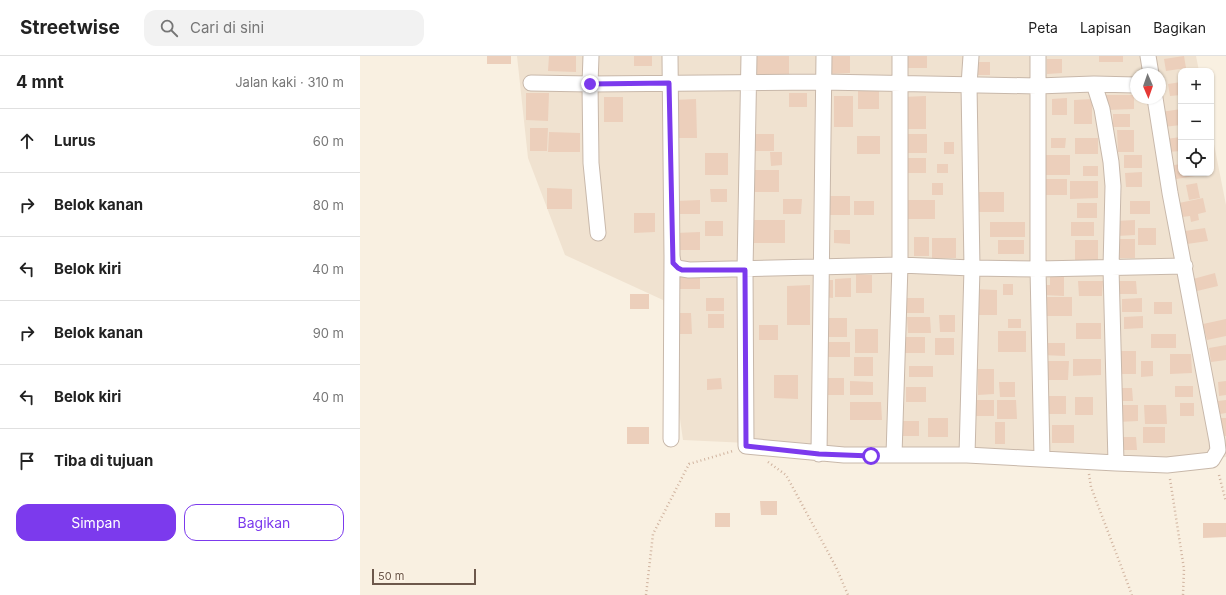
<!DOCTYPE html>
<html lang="id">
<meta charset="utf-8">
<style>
:root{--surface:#fff;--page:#f2f2f2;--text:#222;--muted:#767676;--line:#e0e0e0;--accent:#7c3aed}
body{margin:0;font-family:Inter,sans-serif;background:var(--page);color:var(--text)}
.controls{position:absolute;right:12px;top:12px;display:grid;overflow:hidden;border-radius:8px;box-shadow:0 1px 3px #0004}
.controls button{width:36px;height:36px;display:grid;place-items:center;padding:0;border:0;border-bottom:1px solid var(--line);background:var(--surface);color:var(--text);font:20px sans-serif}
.compass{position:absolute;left:770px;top:12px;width:36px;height:36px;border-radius:50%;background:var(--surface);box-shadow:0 1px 3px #0004;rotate:178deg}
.scale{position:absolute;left:12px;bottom:10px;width:104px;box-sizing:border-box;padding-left:4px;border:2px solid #6d584b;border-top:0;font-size:11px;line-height:14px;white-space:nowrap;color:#6d584b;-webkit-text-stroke:3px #fdf4e6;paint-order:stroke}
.stop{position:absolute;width:12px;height:12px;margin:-9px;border:3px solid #7c3aed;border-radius:50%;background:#fff}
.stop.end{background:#7c3aed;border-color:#fff;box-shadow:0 1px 4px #0008}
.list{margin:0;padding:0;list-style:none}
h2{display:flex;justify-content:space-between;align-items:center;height:52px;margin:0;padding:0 16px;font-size:17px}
h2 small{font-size:13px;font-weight:400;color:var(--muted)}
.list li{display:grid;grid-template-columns:26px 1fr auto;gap:12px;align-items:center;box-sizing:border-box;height:64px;padding:0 16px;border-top:1px solid var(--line)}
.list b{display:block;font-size:15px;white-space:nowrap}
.list em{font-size:13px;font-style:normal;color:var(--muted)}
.actions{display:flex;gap:8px;padding:12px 16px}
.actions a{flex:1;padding:9px 0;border:1px solid var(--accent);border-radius:12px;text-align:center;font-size:14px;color:var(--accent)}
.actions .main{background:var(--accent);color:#fff}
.icon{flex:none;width:22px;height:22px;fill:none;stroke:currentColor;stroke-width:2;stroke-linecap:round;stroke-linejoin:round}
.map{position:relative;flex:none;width:866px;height:539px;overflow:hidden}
header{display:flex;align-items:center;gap:24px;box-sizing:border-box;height:56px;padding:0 20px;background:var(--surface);border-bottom:1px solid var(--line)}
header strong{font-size:19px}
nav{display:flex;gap:22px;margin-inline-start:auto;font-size:14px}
.search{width:280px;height:36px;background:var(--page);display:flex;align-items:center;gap:10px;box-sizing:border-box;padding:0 14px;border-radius:12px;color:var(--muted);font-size:15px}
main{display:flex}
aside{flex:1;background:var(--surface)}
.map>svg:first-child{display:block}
.residential{fill:#f0e2d0;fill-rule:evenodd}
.building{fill:#eccfbb}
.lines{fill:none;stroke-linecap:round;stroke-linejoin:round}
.minor-casing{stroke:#c8b8aa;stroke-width:17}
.path{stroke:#d0b39f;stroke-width:2.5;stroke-dasharray:1 3;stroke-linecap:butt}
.minor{stroke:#fff;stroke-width:15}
.route{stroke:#7c3aed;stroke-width:5}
</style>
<header>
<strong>Streetwise</strong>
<div class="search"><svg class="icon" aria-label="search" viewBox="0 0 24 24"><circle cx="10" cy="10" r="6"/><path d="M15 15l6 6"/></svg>Cari di sini</div>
<nav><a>Peta</a><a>Lapisan</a><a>Bagikan</a></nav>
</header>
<main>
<aside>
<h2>4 mnt<small>Jalan kaki · 310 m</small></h2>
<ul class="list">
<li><svg class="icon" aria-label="ahead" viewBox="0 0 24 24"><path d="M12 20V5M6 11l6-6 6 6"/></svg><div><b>Lurus</b></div><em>60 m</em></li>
<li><svg class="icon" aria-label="right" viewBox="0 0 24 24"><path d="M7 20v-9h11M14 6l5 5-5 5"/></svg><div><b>Belok kanan</b></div><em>80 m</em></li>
<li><svg class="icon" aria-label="left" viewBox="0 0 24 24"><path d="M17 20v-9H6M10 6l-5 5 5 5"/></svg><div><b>Belok kiri</b></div><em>40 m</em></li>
<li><svg class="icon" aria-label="right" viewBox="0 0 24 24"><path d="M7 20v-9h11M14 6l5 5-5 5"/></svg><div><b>Belok kanan</b></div><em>90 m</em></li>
<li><svg class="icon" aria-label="left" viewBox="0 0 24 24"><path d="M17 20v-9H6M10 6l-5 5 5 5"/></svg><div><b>Belok kiri</b></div><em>40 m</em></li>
<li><svg class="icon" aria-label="arrive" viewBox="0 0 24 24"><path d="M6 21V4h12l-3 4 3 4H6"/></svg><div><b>Tiba di tujuan</b></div></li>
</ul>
<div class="actions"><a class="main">Simpan</a><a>Bagikan</a></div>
</aside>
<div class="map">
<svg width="866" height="539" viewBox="0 0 866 539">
<rect width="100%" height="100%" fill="#f9f0e1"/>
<path class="residential" d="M157 0H836L839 15H821V117H851V73L866 149V401L809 406 323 384 303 244 205 199 168 102ZM776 18H800V42H776Z"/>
<path class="building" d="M127 0H151V8H127Z
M189 0H216V16L188 15Z
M274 0H292V10H274Z
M396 0H429V22H396Z
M467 0H490V17L467 18Z
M546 0H567V12H546Z
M739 0H763V6H739Z
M824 0 826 12 806 15 804 3Z
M687 3H702V17L687 18Z
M616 6H630V19H617Z
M821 26V39L810 40 808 28Z
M498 35H519V53H498Z
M166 37H189L188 65 166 64Z
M429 37H447V51H429Z
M746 39H774V53L746 54Z
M474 40H493V71H474Z
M566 40V73H543L542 41Z
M244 41H263V66H244Z
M707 42V59H692V43Z
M336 43 337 82H313V44Z
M732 43V68H714V44Z
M821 53V69L803 71 801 56Z
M753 58H770V71H753Z
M170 72H188L187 95H170Z
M757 74H774V96H758Z
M189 76 220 77V96H188Z
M393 78H414V95H393Z
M545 78H567V97H545Z
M497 80H520V98H497Z
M821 81V95L808 96 806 83Z
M691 82H706L705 92H691Z
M715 82H738V98H715Z
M584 86H594V98H584Z
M410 96H422V109L411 110Z
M345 97H368V119H345Z
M683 99H710V119H683Z
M764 99H782V112H764Z
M545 102H566V117H545Z
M577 108H588V117H577Z
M821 108V117H834L835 120 810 124 808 110Z
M723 110H738V120H723Z
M392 114H419V136H392Z
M782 116V131H766L765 117Z
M685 123H707V139H686Z
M710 125H738V142L710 143Z
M572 127H583V139H572Z
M837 127 840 142 829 144 826 129Z
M187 132 212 133V153H187Z
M350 133H367V146H351Z
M615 136H644V156H615Z
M466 140H490V159H466Z
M843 142 846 156 838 158 839 164 831 166 830 160 822 161 819 147Z
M423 143H442L441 158H423Z
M340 144V158H316V145Z
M548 144H575V163H548Z
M494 145H514V159H494Z
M770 145H790V158H770Z
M717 147H737V162H717Z
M274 157H295V176L274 177Z
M392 164H425V187H392Z
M775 164V179L757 180 756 165Z
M345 165H363V180H345Z
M630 166H665V181H630Z
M711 166H734V180H711Z
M778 172H796V189H778Z
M845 172 848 185 827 188 825 175Z
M474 174H490V188L474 187Z
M340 176V194H315V177Z
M554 181H569V200H554Z
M572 182H596V202H572Z
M755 183H775V202H755Z
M638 184H664V198H638Z
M715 184H738V205H715Z
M317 215H340V233H317Z
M855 217 858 230 837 235 833 223Z
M496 218 512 219V237H496Z
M690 219H704V240L683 239V229H690Z
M491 222V241H475V223Z
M462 224H473V242L462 241Z
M718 225H743L742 240H719Z
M758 225H776L777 238H759Z
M643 228H653V239H643Z
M450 229V269H427V230Z
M614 233 637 234V259H614Z
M270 238H289V253H270Z
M684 241H712V260H684Z
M346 242H364V255H346Z
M545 242H564V257H545Z
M782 242V256H762V243Z
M794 246H812V258H794Z
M316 257H331L332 278H316Z
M348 258H364V272H348Z
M579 259H595V276H580Z
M783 260V272L764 273V261Z
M547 261H570L571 277H548Z
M461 262H487V281H461Z
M648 263H661V272H648Z
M866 263V280L847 284 843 268Z
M716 267H741V283H716Z
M399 269H418V284H399Z
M495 273H518V297H495Z
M638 275H666V296H638Z
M791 278H816V292H791Z
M545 281H565V297H545Z
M575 282H594V299H575Z
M464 286H490V301H464Z
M682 287H705V300L682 299Z
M866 289V304L851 306 849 292Z
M761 295H776V318H761Z
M810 298H831L832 317 810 318Z
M494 301H513V320H494Z
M713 303H741V319L713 320Z
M683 305H709L708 324H683Z
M781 305H793V320L781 321Z
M549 310H573V321H549Z
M618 313H634V338L618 339Z
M414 319H438V343L414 342Z
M361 322 362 333 347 334V323Z
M465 322H484V339H464Z
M490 325 513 326V339H490Z
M866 325V339L859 340 858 326Z
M639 326H655V341H640Z
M815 330H833V341H815Z
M546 331H566V346H546Z
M758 332H772L773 345H759Z
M688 340H706V358H688Z
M715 341H733V359H715Z
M609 344H634V360H609Z
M637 344H656L657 363H637Z
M866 344V357L860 358 858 345Z
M490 346H521L522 364H490Z
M820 347H834V360H820Z
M757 349H778V365L757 366Z
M784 349H806L807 368H785Z
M568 362H588V381H568Z
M859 362H866V380H860Z
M543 365H559V380H543Z
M635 366H645V388H635Z
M692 369H714V387H692Z
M267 371H289V388H267Z
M783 371H805V387H783Z
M762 381H776L777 394H762Z
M400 445H417V459H401Z
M355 457H370V471H355Z
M843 467H866V481L843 482Z"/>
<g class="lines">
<g class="minor-casing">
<path id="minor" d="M231 0 230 28 463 26 677 30 734 28 776 29
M310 0 312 200 313 207 317 212 329 214 540 209 612 212 609 29 611 0
M389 0 385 214 386 390 484 399H607L756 407 807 409 852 404 858 394 857 385 810 137 795 42
M788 0 791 18
M171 27 230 28 231 107 238 177
M734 28 742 53 751 106 753 130 751 212 756 407
M311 383 312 200
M459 398 464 0
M534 399 540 209V0
M607 399 612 212 678 213V0
M682 402 678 213 825 210"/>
</g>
<path class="path" d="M408 406 426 419 476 511 488 539
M729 418 731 431 772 539
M859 419 866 446
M810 423 824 513 823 539
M286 539 293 478 329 408 373 395"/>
<use href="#minor" class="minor"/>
</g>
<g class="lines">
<path class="route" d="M230 28 309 27 313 207 318 212 322 214H385L386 390 459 398 511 400"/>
</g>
</svg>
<div class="controls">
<button>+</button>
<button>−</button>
<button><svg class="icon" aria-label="locate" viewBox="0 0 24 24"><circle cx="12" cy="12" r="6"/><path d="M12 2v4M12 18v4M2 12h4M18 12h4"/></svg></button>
</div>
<svg class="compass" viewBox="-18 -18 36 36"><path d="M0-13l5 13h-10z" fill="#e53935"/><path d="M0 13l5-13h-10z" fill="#767676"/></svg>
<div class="scale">50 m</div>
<div class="stop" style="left:511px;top:400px"></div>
<div class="stop end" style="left:230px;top:28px"></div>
</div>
</main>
